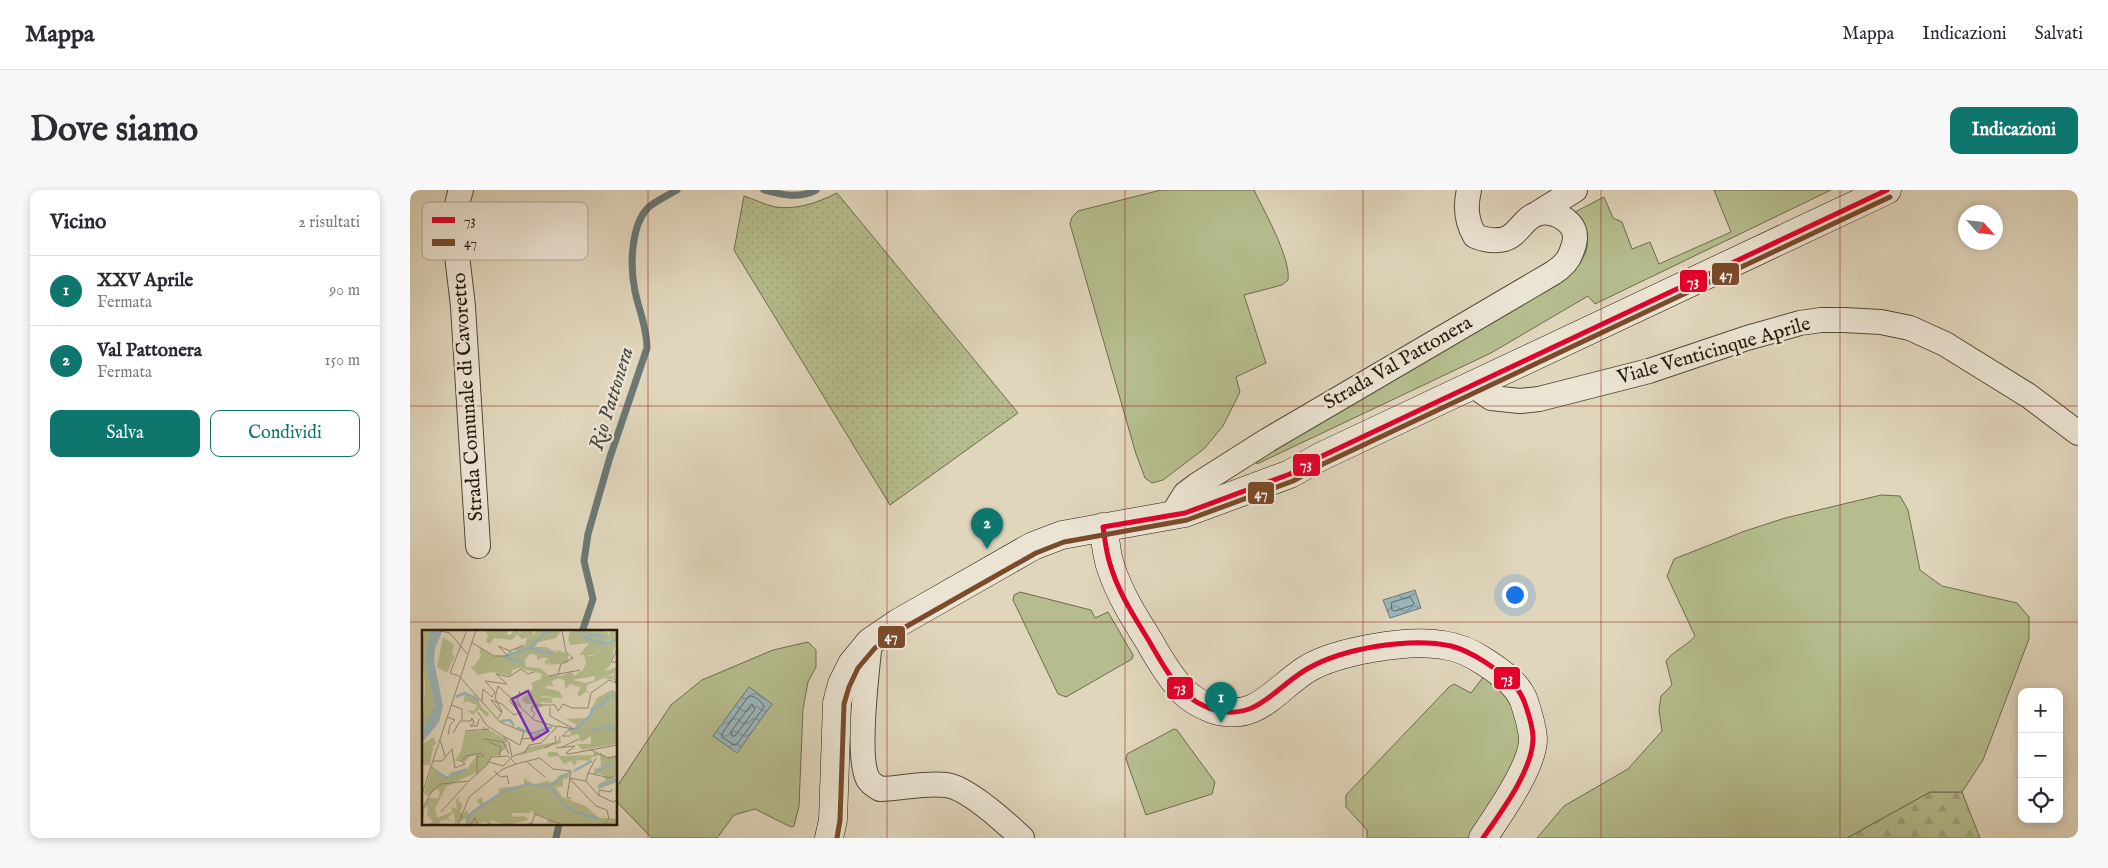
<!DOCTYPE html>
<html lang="it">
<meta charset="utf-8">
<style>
:root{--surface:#fff;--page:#f7f7f7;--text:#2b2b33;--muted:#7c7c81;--line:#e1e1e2;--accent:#0f766e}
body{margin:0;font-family:"IM FELL English",serif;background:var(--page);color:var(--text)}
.controls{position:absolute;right:15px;bottom:15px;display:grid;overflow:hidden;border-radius:10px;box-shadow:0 2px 8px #0003}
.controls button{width:45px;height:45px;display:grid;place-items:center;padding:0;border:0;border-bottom:1px solid var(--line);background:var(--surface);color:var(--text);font:25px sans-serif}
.compass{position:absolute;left:1548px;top:15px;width:45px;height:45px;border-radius:50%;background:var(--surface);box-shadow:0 2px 8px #0003;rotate:117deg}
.you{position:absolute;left:1104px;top:404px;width:18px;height:18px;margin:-12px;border:4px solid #fff;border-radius:50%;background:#1a73e8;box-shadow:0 0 0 8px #1a73e833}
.badge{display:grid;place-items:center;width:32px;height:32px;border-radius:50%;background:var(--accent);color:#fff;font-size:16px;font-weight:700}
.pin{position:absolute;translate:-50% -41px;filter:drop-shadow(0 1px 2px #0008)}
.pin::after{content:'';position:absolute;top:26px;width:18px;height:15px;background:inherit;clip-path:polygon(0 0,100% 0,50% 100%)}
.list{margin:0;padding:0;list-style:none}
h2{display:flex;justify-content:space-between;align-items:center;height:65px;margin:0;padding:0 20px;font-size:21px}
h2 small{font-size:16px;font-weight:400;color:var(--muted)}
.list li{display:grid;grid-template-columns:32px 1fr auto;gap:15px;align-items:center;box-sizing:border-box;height:70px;padding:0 20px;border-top:1px solid var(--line)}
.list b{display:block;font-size:19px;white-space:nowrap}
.list p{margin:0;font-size:16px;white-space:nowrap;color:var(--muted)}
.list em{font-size:16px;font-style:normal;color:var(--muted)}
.actions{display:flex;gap:10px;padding:15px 20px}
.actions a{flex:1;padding:11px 0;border:1px solid var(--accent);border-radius:10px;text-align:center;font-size:18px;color:var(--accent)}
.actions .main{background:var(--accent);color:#fff}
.icon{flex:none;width:28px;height:28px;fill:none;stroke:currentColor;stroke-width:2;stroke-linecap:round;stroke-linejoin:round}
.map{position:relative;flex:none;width:1668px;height:648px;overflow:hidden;border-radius:10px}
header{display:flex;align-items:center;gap:30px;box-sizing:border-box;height:70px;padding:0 25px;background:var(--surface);border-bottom:1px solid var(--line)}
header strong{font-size:24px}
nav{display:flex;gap:28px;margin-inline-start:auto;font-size:18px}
.intro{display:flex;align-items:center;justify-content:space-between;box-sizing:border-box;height:120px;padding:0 30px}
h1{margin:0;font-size:35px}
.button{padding:12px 22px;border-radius:10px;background:var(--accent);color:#fff;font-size:18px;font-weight:700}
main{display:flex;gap:30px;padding:0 30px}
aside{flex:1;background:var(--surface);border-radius:10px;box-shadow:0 2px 8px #0003}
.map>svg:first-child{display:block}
.grass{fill:url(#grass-dots);stroke:#6d6c4c}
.forest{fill:url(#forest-firs);stroke:#6d6c4c}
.garden{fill:#b5bd8e;stroke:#6d6c4c}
.water{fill:url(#water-waves);stroke:#6b7876}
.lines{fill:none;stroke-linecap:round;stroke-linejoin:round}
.shore{stroke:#606864;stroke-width:1}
.stream{stroke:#6b7876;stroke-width:7}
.street-casing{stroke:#544937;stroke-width:26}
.secondary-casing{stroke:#251a0b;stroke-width:29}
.street{stroke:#ebe4d3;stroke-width:24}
.secondary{stroke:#ebe4d3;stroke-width:28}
.bus-1-casing{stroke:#ebe4d3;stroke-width:9}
.bus-2-casing{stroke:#ebe4d3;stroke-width:9}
.bus-1{stroke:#e4002b;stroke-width:5}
.bus-2{stroke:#7a4b2a;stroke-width:5}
.grid{fill:none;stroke:#8f2418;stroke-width:1;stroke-opacity:0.55}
.labels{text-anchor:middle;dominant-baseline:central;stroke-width:5;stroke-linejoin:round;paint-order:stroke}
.street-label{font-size:20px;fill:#251a0b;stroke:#ebe4d3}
.water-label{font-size:21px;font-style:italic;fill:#484940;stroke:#ebe4d3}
.inset-river{fill:none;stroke:#9ab6bd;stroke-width:2.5}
.inset-road{fill:none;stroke:#958b75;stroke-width:1}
.view{fill:#7b2cbf;fill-opacity:0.15;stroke:#7b2cbf;stroke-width:2.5}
.inset-edge{fill:none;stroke:#251a0b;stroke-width:2.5}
.key{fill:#ebe4d3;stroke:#b0a797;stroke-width:1}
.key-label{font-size:14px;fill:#251a0b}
.line-badge{stroke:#ebe4d3;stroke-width:2}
.badge-label{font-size:14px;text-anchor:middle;font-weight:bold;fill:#fff}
</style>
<header>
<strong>Mappa</strong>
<nav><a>Mappa</a><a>Indicazioni</a><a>Salvati</a></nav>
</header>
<div class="intro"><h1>Dove siamo</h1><a class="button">Indicazioni</a></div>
<main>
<aside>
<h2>Vicino<small>2 risultati</small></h2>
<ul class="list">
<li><span class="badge">1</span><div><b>XXV Aprile</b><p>Fermata</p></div><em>90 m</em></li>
<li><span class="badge">2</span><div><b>Val Pattonera</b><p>Fermata</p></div><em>150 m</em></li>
</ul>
<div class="actions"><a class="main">Salva</a><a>Condividi</a></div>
</aside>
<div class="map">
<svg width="1668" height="648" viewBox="0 0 1668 648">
<defs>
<pattern id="grass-dots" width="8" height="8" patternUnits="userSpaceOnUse" patternTransform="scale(1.25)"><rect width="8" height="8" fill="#b5bd8e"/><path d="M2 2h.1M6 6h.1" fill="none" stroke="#9ca279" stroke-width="1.8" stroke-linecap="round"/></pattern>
<pattern id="forest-firs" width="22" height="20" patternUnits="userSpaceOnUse" patternTransform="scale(1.25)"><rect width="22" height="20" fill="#b5bd8e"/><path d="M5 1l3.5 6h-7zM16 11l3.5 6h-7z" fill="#9ca279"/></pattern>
<pattern id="water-waves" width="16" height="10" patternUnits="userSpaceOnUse" patternTransform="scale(1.25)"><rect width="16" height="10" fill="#9ab6bd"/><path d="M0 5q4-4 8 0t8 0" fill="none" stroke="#7d9398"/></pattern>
</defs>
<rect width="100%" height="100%" fill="#e0d6bc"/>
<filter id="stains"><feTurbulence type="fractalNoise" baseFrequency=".004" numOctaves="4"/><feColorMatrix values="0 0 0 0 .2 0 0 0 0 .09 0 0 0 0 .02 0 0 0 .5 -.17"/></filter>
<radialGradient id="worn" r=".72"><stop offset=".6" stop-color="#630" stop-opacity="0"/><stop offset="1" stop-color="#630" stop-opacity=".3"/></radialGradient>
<path class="grass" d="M427 3 608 223 480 315 324 60 334 6C344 9 355 15 365 17 387 20 407 13 427 3Z"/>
<path class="forest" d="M1520 602H1552L1570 648H1437Z"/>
<path class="garden" d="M751 0H844C854 21 881 68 878 90L872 95 834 105 856 173 826 187 830 202 813 236 794 259 753 290 742 293 735 288 726 264 660 34 662 27 668 21Z
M1304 0H1421L1185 114 1178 106 1081 163 847 274 846 271 1161 83C1182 63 1183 44 1163 23L1194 7 1203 28 1212 32 1222 59 1240 52 1249 74 1321 42Z
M1471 305 1490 306 1498 320 1510 380 1532 396 1607 413 1619 427V449L1573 570 1552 602H1520L1437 648H1127L1154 616 1218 579 1252 541 1249 520 1251 506 1262 495 1256 471C1264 460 1276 457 1285 446L1257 386 1264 369 1335 341 1375 328Z
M610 402 681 420 685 428 698 422 723 465 722 469 656 507 648 504 603 410 604 405Z
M398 452 406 460V477L398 492 393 519 389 616 384 636 381 637 345 619 324 625 307 648H242L206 611V598L261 515 292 490 363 460Z
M1074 486 1100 505 1115 560 1064 648H957V640L936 617V605L1039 497 1044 494 1061 503Z
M764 539 767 540 805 592 802 604 736 625 716 569 717 564Z"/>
<path class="water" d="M1005 400 1011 418 980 428 973 410Z
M339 497 362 514 327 563 303 546Z"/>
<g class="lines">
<path class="shore" d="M1000 407 1004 413 1003 415 985 421 982 420 981 413Z
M339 506C344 505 353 512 354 517L327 554 324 555 312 547V544Z
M342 514 345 519 325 546H322L321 542Z"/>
<path class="stream" d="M354 0C372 5 388 9 406 0
M172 442 183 409 174 371 178 344 200 267 237 158C237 137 229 121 225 101 220 78 220 33 240 16 248 10 258 5 267 0
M146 648 149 634"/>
<g class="street-casing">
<path id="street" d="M51 0C39 31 50 83 53 117 58 196 63 276 68 356
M1128 23 1165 0
M1064 196 1081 208 1110 211 1129 209 1239 181 1337 148 1390 133 1411 130H1434L1471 132 1500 138 1535 154 1619 206 1668 243
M762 325 775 304 787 295 858 250 1143 83C1151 78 1158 72 1161 63 1165 53 1168 43 1160 34 1148 21 1129 18 1116 31 1109 38 1104 46 1095 49 1084 52 1075 50 1065 46 1056 31 1055 17 1059 0
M460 452C457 480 446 567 458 589 461 594 465 596 470 599 491 599 514 592 536 595 557 597 596 633 612 648"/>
</g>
<g class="secondary-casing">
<path id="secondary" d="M693 337C696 350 696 365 701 378 710 405 724 427 739 451 749 469 759 486 773 501 780 508 792 515 802 519 846 534 865 499 897 479 927 461 998 449 1033 455 1048 457 1062 463 1075 472 1089 481 1108 494 1114 511 1118 523 1122 535 1123 548 1124 575 1088 625 1073 648
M419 648 423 630 427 513 432 494 442 474 460 452 488 433 623 356 652 345 775 323 880 284 910 267 1477 0"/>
</g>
<use href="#street" class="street"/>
<use href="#secondary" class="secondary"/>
<g class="bus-1-casing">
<path id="bus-1" d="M693 337 775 323 880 284 910 267 1477 0
M693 337C695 349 696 362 700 374 708 402 724 426 739 451 749 468 759 487 773 501 780 509 792 516 802 519 846 533 864 498 897 479 933 458 1000 447 1041 456 1053 459 1064 465 1075 472 1090 482 1107 493 1114 511 1118 522 1123 536 1123 548 1123 580 1091 622 1073 648"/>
</g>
<g class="bus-2-casing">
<path id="bus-2" d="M427 648 430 630 434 514 439 497 448 478 465 458 492 439 626 363 654 352 777 330 883 291 913 274 1480 7"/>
</g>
<use href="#bus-1" class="bus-1"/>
<use href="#bus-2" class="bus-2"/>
</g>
<path class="grid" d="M238 0V648M477 0V648M715 0V648M953 0V648M1191 0V648M1430 0V648M0 216H1668M0 432H1668"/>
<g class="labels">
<g class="street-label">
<text transform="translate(1304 161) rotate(-16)">Viale Venticinque Aprile</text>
<text transform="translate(988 173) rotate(-30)">Strada Val Pattonera</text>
<text transform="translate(58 207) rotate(-94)">Strada Comunale di Cavoretto</text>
</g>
<g class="water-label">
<text transform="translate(202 209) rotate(-73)">Rio Pattonera</text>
</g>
</g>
<g transform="translate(12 440)">
<rect width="195" height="195" fill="#e0d6bc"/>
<path d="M162 25 187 28 189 34 183 41 195 37V42L172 51 173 46 160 42 164 33ZM126 122H135L138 126 171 125 172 122 179 125 170 127 168 131 155 130 153 136 149 131 142 134 136 126 126 127Z" fill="#b5bd8e"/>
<path d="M63 0H86L85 4 88 5 93 0 95 5 90 10 72 8 68 14 64 12 66 6ZM126 0H140L134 8 116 12 113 17H124L134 22 130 31 122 27 115 30V25L108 24 103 30 104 37 118 38 126 45 140 46 149 42 153 46 158 41 173 46 150 50 164 53 190 45 192 50 182 48 165 55 164 60 168 63 163 62 158 67 155 64 159 57 148 54 144 59 142 50 137 48 129 51 132 57 127 55 123 58 137 61 141 68 120 66 115 69 106 64 111 58 109 53 119 49 120 44 97 38 90 40 89 46 69 42 56 45 48 36H52L59 26 57 17 71 26 85 25 87 21 94 23 93 18 103 16 105 8ZM148 0H179L184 13 195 8 189 31 186 28 184 30 170 25H157L167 13 149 15 146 10ZM190 60 195 62V114L160 120 155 114H169V106L159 112 156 104 149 106 148 102 155 95 144 89 165 88 175 68ZM43 63 54 66 60 78 67 83 65 87 57 79 51 85 45 80 52 81 55 75 44 71 41 75ZM62 97 86 115 81 121 78 115 61 119 53 143 24 157 13 179 15 188 30 182V177L35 179 34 170 38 165 36 170 41 175 38 182 41 185 44 180 47 184H51L58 175 54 170 60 167 61 173 69 170 77 165V158L102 155V148L112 155 124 151 131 153 138 145 148 142 146 148 141 149V157H134L140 167 164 176 177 188H187L185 193 188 188 195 189V195L125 193 126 188 112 184 109 180 108 183H89L92 187 103 186 106 190 84 195 69 190V195L63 192 44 195 45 188 33 194 32 182 26 187 29 192 25 189 18 191 17 195 6 194 11 192 5 185 6 176 2 179V190L0 179 7 168H16L18 162 15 159 6 166 2 163 10 136 25 148 29 142 45 139 55 125 48 126 43 132 33 131 39 121 43 102 60 101ZM138 105 139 113 97 126 106 117 135 112ZM178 122 184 127 195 126V142L191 148H195V152L177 159 176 154 183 151V146L176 143 172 145V139L179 137Z" fill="#b5bd8e"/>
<path d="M3 0H9L3 28 13 73 9 90 0 101 3 58 0 13ZM62 97 85 110 79 124 69 127 68 132 54 144 53 136 60 123 44 125 39 122 44 102 60 101Z" fill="#b5bd8e"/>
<path d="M91 0H97L98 4 100 0 110 1 112 5 114 0H126L100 9ZM183 0 188 6 187 0H194L195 8 182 12 179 1ZM21 7 32 15 30 24 33 26 25 43 15 37ZM136 20 146 24V33L128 35 126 30V36L122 32 126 29 130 30 129 26ZM105 64 115 69 119 67 133 68 129 69 131 73 118 72 121 76 114 79 110 78 113 74H104L99 69ZM11 107 14 113 10 118 13 120 10 121 8 135H0V115Z" fill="#b5bd8e"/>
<path d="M9 0H21L13 18 12 31 21 76 17 92 0 113V101L13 76 3 28Z" fill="#9ab6bd"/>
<path class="inset-river" d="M156 0 163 8 183 14 195 9M165 8 168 4 181 7M109 18 132 24M81 27 108 18 122 3 133 0M84 28 102 33M34 67 43 63 57 71M79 91 88 90 92 96M95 97 109 104 130 97M147 100 154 99 169 85 170 79 180 75 186 67 195 64M170 101 183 96 195 100M14 141 25 148 44 139M152 141 170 131M173 143 189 134M128 156 140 173 151 181 177 189M176 157 195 150M45 195 46 187 52 181 81 162 106 154 125 157 148 142"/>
<path class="inset-road" d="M13 0 28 3 45 24M45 0 28 43 37 46 78 92 102 102 98 115 81 106 87 113 90 127M49 12 72 26H86L76 16 88 21 102 15M195 19 189 32H195M0 37V72M74 44 87 47 99 39 106 44 112 42M136 44 139 34 151 28 144 22 140 0M127 46 158 40M98 61 95 70 99 77M87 70 97 82M60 71 61 59 70 67 73 62 63 51 85 54 74 44M29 75 40 79V90M128 77V86L152 99 135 96M56 82 64 95 81 106M79 82 69 70 80 74 92 85 100 82M25 87 33 90 28 95 26 105M110 88 113 84 109 79 111 75H133L136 81 141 74 150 78H166L169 63 187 50 194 53 192 46 195 42M43 101 67 99M31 103 38 91H49L50 88 52 93 48 96H55L57 89M148 106H140L148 99M62 109 81 112 87 124M99 109 110 108 118 103M18 110 23 126M67 112 79 117 77 126M140 117 157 109M122 118 134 112 133 106M134 118 153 116 144 123 147 124 195 115M169 120 186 128 195 126M11 131H20L30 119 33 138 43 134 39 131 45 126 59 123 62 126H55V144M68 132 81 136 91 126 103 122 107 115 119 113 135 97 112 90 76 56 73 68 80 82 76 88M105 132 123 147M94 134 118 128 131 139 149 141 145 167 149 169M72 141 79 147 85 146 87 154M166 143 174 128M147 148 174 176 185 180 187 189 181 195M147 148 164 151M164 151 176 165 191 172 195 170M164 151 166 143 189 148 195 145M0 164 54 0M177 165V160L189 162 190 159M0 180 10 161 19 154 47 151 65 135 69 127 86 126 94 134M19 182 45 153M36 195 47 167 81 139 94 134M48 195 53 188 56 195M104 195 110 193 113 184 141 195"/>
<path class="view" d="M106 61 126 101 111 110 90 69Z"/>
<rect width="195" height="195" class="inset-edge"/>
</g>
<rect x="12" y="12" width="166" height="58" rx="8" class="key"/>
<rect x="22" y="27" width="23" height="6" fill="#e4002b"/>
<rect x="22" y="49" width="23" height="7" fill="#7a4b2a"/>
<g class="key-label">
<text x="54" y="35">73</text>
<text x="54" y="57">47</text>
</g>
<g class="line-badge">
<rect x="1301" y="72" width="29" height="24" rx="5" fill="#7a4b2a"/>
<rect x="1269" y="79" width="29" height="24" rx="5" fill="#e4002b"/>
<rect x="882" y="263" width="29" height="24" rx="5" fill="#e4002b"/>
<rect x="837" y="291" width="28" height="24" rx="5" fill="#7a4b2a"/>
<rect x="467" y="435" width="29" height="24" rx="5" fill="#7a4b2a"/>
<rect x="1083" y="476" width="28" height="24" rx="5" fill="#e4002b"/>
<rect x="756" y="486" width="28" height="24" rx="5" fill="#e4002b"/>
</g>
<g class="badge-label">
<text x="1316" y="89">47</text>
<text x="1283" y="96">73</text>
<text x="896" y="279">73</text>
<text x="851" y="308">47</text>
<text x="481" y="451">47</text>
<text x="1097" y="493">73</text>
<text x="770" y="502">73</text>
</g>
<rect width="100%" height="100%" filter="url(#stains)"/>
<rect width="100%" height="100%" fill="url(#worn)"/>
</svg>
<div class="controls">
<button>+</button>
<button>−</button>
<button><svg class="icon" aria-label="locate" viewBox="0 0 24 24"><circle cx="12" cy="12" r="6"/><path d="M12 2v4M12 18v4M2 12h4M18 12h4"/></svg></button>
</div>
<svg class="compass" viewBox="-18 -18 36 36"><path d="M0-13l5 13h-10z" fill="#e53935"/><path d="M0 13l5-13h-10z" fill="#7c7c81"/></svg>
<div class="you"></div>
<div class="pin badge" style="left:811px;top:533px">1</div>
<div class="pin badge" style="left:577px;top:359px">2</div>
</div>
</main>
